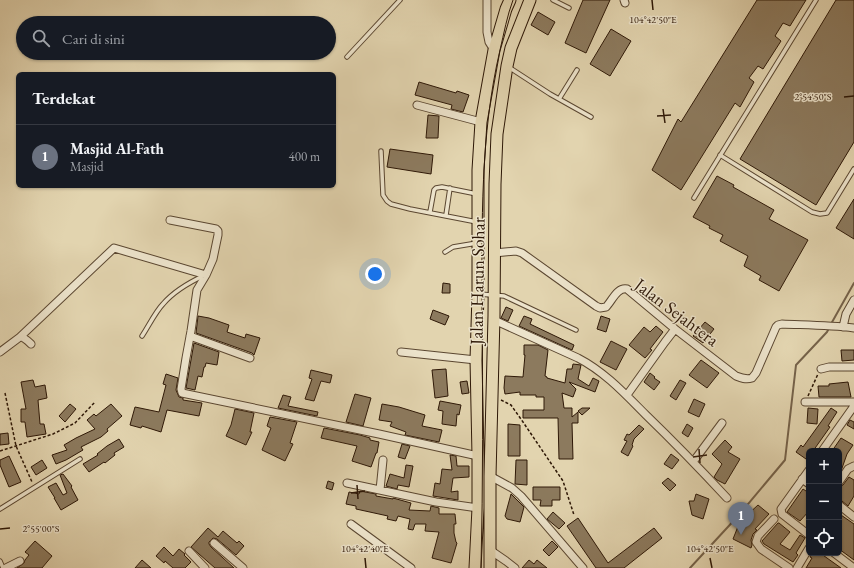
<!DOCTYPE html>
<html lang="id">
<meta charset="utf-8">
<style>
:root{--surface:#171b24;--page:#20242c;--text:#f1f3f6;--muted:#9ea1a6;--line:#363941;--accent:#0b8043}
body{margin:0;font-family:"EB Garamond",serif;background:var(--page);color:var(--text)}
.controls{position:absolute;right:12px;bottom:12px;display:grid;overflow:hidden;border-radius:6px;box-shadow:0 1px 3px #0004}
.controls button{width:36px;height:36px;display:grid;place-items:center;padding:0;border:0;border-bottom:1px solid var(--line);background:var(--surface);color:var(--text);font:20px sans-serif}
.you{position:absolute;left:375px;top:274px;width:14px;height:14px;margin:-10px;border:3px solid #fff;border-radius:50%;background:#1a73e8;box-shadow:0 0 0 6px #1a73e833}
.badge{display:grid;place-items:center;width:26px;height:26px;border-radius:50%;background:var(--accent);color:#fff;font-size:13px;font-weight:700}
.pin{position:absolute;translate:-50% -33px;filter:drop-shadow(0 1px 2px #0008)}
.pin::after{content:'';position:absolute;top:21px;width:14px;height:12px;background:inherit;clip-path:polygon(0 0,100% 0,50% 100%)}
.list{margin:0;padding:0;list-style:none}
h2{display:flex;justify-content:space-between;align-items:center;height:52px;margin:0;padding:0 16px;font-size:17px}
h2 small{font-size:13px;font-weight:400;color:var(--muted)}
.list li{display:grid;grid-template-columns:26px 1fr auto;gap:12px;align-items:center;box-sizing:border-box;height:64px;padding:0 16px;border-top:1px solid var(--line)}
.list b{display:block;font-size:15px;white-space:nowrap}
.list p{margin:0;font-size:13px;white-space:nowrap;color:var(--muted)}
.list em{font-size:13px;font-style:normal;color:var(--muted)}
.icon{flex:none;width:22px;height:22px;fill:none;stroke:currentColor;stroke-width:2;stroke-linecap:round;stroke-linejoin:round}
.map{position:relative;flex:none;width:854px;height:568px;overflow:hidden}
.search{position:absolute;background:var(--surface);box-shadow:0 1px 3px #0004;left:16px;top:16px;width:320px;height:44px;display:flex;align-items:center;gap:10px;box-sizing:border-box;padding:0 14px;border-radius:22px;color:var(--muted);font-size:15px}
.panel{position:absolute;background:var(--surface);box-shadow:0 1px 3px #0004;left:16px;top:72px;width:320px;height:116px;border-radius:6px}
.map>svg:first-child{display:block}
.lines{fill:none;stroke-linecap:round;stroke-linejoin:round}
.stream{stroke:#75624a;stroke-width:2}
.building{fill:#8c7a5e;stroke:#2e1807}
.service-casing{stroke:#5b4731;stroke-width:5.5}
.minor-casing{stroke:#5b4731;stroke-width:9}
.trunk-casing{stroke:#2e1807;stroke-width:13}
.path{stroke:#2e1807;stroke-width:1.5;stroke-dasharray:3 2;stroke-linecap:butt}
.service{stroke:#ece3cb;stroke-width:3.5}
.minor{stroke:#ece3cb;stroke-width:7}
.trunk{stroke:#e2d4af;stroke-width:11}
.tram{stroke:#2e1807;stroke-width:1}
.ticks{fill:none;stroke:#2e1807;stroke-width:1.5}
.labels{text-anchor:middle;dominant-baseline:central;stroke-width:3;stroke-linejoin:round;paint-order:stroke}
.street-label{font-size:18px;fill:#2e1807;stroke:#ece3cb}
.ticks-label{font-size:10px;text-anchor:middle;fill:#2e1807;stroke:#ece3cb;stroke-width:3;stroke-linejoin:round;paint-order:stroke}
</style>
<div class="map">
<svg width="854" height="568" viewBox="0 0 854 568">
<rect width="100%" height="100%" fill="#e2d4af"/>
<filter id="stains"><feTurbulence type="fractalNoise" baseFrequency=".005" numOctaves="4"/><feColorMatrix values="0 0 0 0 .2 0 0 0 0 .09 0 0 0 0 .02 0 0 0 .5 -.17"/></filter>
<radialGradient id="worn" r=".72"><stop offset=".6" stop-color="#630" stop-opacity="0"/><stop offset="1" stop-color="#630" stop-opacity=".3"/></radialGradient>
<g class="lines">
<path class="stream" d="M831 324 854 283
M690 568 738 516 785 460 796 365 827 332 829 328"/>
</g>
<path class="building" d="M583 0H610L586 53 565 43Z
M757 0H806L790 26 783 23 775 36 781 41 763 69 758 66 749 78 754 82 740 107 735 103 681 190 652 170 678 119 681 122Z
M836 0H854V142L816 205 740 159Z
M538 12 555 22 548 35 531 25Z
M611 29 631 41 610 76 590 64Z
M419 82 456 93 457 91 469 95 463 112 451 109 452 105 415 95Z
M428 115 439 116 438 138H426Z
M390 149 433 155 431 174 387 167Z
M717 176 734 185 733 187 774 210 769 219 808 240 779 291 759 280 761 276 744 266 748 256 720 241 723 235 709 228 710 226 693 217Z
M854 199V239L836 228Z
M443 283 450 284V293H442Z
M506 307 513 310 508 321 501 318Z
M433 310 449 316 445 325 430 319Z
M198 316 209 318 229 325 227 332 245 338 246 334 260 338 254 355 252 353 196 333Z
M524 316 532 319 530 324 574 345 572 350 519 326Z
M601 316 610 319 606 332 597 329Z
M705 322 714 329 703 343 693 336Z
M656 326 663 332 650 349 652 350 645 358 629 345 644 327 650 332Z
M611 341 627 349 616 370 600 362Z
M194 343 219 352 217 365 206 363 205 367H204L202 377 198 376 195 390 186 388Z
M524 345H538L548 350 545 376 547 377V378L565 383 567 369H572L573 364 581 365 578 379 589 386 593 378 599 381 595 392 569 382 576 389 573 397 562 393 564 408H572V417L578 412V423H572L573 459H559L558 418H523V410H544V397H536V395H520V392L505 394 504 388 505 376 523 377 525 355H524Z
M841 350H854V360L842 361Z
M701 360 719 373 707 388 689 375Z
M446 369 448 396 435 398 432 370Z
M311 370 332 375 330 383 321 381 314 401 305 399 312 379 309 378Z
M650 373 655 377 654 378 660 382 654 390 644 382Z
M166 374 178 378 176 390 179 397 183 398V400L202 403 199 416 167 410 161 432 142 426 141 428 130 425 135 407 159 412 166 385 163 384Z
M33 380 35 387 45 385 47 398 38 400 40 424H44L46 434 27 437 25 422H21V409H26L21 382Z
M680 380 686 383 676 400 670 396Z
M467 381 469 393 462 394 460 382Z
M848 382 851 397H819L818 386H829V384Z
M355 394 371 398 363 426 346 422Z
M283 395 291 397 288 406 318 412 317 416 278 408Z
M694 399 705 404 699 417 688 412Z
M440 401 461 405 459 415 457 414 456 426 442 424 443 411 438 410Z
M70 404 76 409 65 422 59 416Z
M111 404 122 416 107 429 108 431 101 437 81 447 83 450 66 460 56 464 52 455 67 450 64 445 76 438 95 429 87 420 94 414 96 416Z
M382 404 399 407 425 415 422 426 442 430 439 442 405 435 406 432 390 426 392 422 379 420Z
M582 408H590L582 415 578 411Z
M808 408 818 409 817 424 807 423Z
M831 408 837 412 828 426 830 427 813 451H809V455L806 459 796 452 801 445 803 447Z
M235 409 254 413 250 432H252L246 445 226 436 231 425Z
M270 417 297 422 290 443 293 444 285 461 262 450 271 428 267 426Z
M850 420 854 422V429L847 425Z
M508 424 520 425V456H508Z
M687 424 693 428 688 437 682 433Z
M639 425 644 429 634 439 632 445 633 446 628 456 621 452 627 441 624 440 627 434 629 435Z
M324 428 360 435 370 438V440L379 442 377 453H376L371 467 352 461 357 446 321 438Z
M8 433 9 444 0 445V434Z
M841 438 853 445 847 454 841 471 839 473V451H832Z
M119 439 124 447 114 453 115 455 105 463 104 462 89 472 83 464 98 455 97 454 107 446Z
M725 440 732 447 728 452 740 459 725 484 717 480 714 477 722 464 712 454Z
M402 444 410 446 405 459 398 457Z
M671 454 679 460 672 469 664 464Z
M450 455 456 456 457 466H469V477L453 478 451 492 458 491V500L433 496 435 483 440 484 442 469 452 470Z
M9 456 21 482 9 487 0 465V460Z
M42 460 47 468 36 475 31 467Z
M516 460H527V485L515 484Z
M406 465 413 466 409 487 398 485 397 489 386 486 390 474 404 478Z
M63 474 72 486 71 487 78 500 61 510 54 498H55L48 487 56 483 63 495 67 493 60 475Z
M849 477 854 480V496L848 506 842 501 839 500V487L843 485Z
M668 478 676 485 670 491 662 483Z
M328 481 334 483 332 490 326 488Z
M533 487H560V500H552V506H540L541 500H533Z
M803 489 809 493V511L800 521 787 512Z
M360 491 376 494V496L393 499V498L411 503 409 510 430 511 431 506 439 508V514H455L456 524H454V533L456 542 457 543 451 563 432 558 439 532 425 531 426 524H415L413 530 408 529 410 519 398 516 396 521 387 519 388 516 356 509V506L346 504 349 492 359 494Z
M511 494 524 507 520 522 507 519 505 516Z
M696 494 709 499 703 519 692 515 689 501H694Z
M758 505 769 514 755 529 757 530 753 534 751 540 752 545 751 548 733 539 739 524 746 516Z
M839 511 842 514 841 515 854 524V560L839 549Z
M553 512 565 523 559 529 547 519Z
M578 518 608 563 654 528 662 538 624 568H596L567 526Z
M778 523H779L790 532 780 544 790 550 800 535 805 538 796 553 798 555 793 562 764 544 762 541Z
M208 528 218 537 223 531 237 543 239 541 244 546 236 555 217 539 213 538 209 542V544L211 547 234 568H215L191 547Z
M35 541 52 556 42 568H17L24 563 25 560 29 555 25 552Z
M552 541 558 547 549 556 543 550Z
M164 547 173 556 179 549 185 554 184 555 191 562 185 568H173L165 561 164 563 156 556Z
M812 553H820L841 568H806L812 558 810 557Z
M142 560 151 568H135Z
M529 560 534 564 537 560 547 568H522Z"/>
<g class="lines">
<g class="service-casing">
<path id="service" d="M553 0 569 8
M347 57 400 0
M510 68 550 94 591 117
M559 99 577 70
M381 151 383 195 387 201 391 204 410 209 477 222
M720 155 812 212 820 214 827 213 854 169
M694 198 816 0
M430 212 434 190 436 188 442 187 477 194
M446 215 450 188
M445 252 453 247 477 243
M479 294 504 296 576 330
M142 336C148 327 156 311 163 304 174 291 190 282 205 275
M0 509 80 459
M0 561 3 568"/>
</g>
<g class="minor-casing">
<path id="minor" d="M487 0V32L489 42 494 50
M624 0 625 3
M417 105 481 122
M170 220 216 229 218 231V235L213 259 206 275 197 290 191 331 186 358 181 389 182 393 379 434 478 456
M494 253 516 251 522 253 596 306 600 308 606 307C612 301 617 287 627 289L675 329 736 376C741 378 746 380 752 378L756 373 776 327 778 325 782 324C806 325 830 325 854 328
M494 320 578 358C605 372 625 394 646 415 674 442 701 470 727 498
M843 327 846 314 854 300
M190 336 250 358
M20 337 114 248 206 275
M0 352 20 337C24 337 28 341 31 344
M401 352 476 360
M821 369 829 367H854
M627 395 665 342 675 329
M805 402H854
M822 451 854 406
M693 462 722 423
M809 470 781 509 782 514 809 535
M490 476 512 488 521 496 583 568
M802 479 809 484
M839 482 848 469 854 466
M347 483 436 502 478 508
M380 490 383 460
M839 505 854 517
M774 519 758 536 756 542 761 549 789 568
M351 524 411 568
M214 543 243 568
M490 550 506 561 515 568
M189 551 205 568
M834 553 854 568
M6 568 20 561
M797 568 809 548"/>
</g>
<g class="trunk-casing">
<path id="trunk" d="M475 568 478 508V456L476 360 478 294V170L481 122 494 50 506 9 510 0
M490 568V476L494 316 495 184 497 134 507 66 511 48 530 0"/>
</g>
<path class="path" d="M5 393 16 446 32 482
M808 396 818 374
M501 400 511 405 523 422 563 481 574 515
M0 451 53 434 75 423 95 402"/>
<use href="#service" class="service"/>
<use href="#minor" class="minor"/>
<use href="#trunk" class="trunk"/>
<path class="tram" d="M481 568C483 482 483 397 482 311 482 224 480 135 500 50 504 33 507 16 513 0"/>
</g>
<path class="ticks" d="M652 0 653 10M844 97 854 96M663 109 665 123M657 116 671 115M699 449 700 463M693 457 707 455M357 485 358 499M351 493 365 491M0 529 10 528M365 558 366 568M710 558 712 568"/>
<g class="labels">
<g class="street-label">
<text transform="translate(477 281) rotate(-89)">Jalan Harun Sohar</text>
<text transform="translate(677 312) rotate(37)">Jalan Sejahtera</text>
</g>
</g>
<g class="ticks-label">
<text x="653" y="23">104°42'50"E</text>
<text x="813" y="100">2°54'50"S</text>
<text x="41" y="532">2°55'00"S</text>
<text x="365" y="552">104°42'40"E</text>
<text x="710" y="552">104°42'50"E</text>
</g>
<rect width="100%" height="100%" filter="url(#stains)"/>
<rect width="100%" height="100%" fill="url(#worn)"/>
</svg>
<div class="controls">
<button>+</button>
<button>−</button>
<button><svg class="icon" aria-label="locate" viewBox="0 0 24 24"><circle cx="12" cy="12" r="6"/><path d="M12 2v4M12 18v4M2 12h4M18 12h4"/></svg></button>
</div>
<div class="you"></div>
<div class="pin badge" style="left:741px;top:535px;background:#6b7280">1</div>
<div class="search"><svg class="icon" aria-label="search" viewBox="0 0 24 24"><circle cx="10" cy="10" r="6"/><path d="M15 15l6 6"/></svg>Cari di sini</div>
<section class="panel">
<h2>Terdekat<small></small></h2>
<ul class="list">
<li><span class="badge" style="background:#6b7280">1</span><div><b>Masjid Al-Fath</b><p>Masjid</p></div><em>400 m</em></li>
</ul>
</section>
</div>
